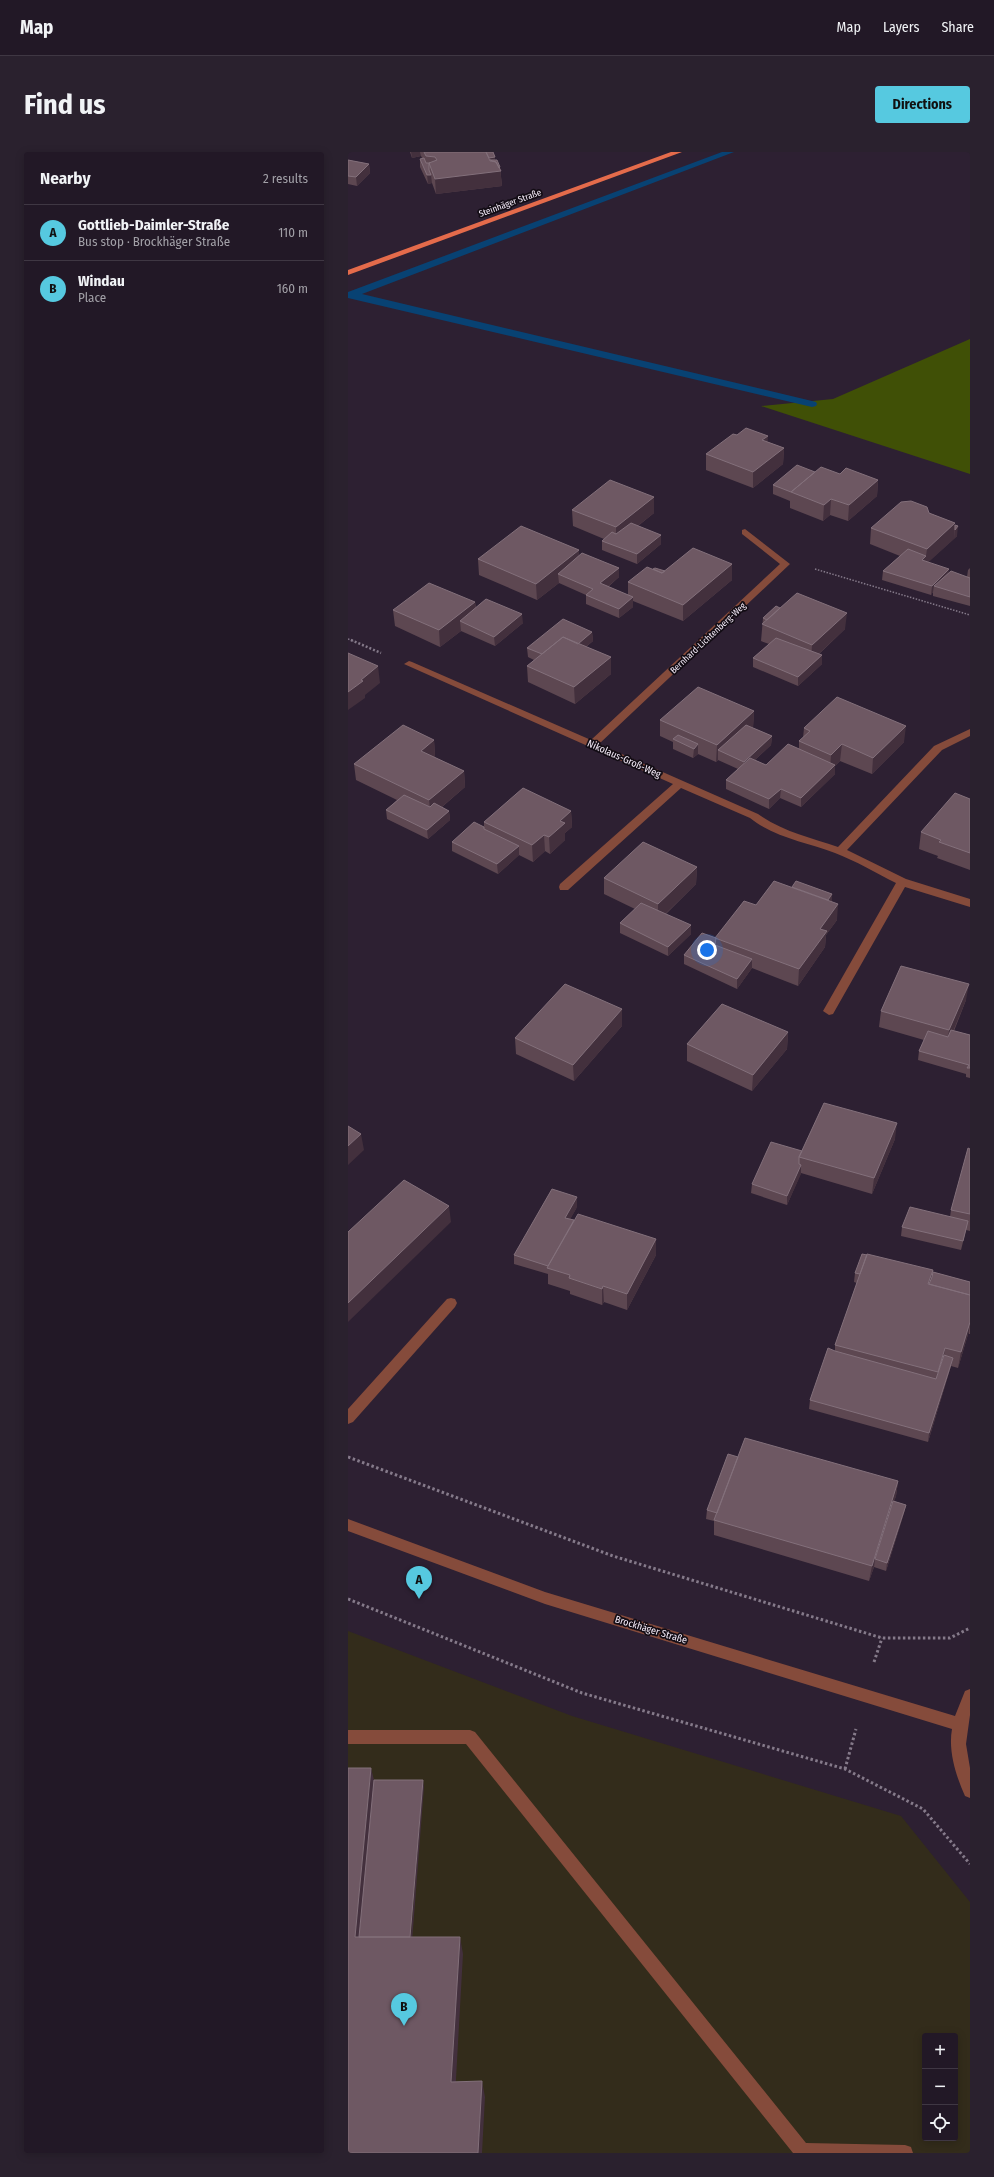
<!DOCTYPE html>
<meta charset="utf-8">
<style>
:root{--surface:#221826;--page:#2a212e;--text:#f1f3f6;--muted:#a2a0a7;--line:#3f3743;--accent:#56c9e0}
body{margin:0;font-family:"Fira Sans Condensed",sans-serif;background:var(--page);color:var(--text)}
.controls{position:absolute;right:12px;bottom:12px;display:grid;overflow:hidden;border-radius:4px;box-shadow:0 2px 10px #0003}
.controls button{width:36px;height:36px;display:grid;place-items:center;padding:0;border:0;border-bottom:1px solid var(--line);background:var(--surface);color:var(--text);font:20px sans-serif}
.you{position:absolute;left:359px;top:798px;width:14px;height:14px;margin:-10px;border:3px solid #fff;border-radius:50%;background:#1a73e8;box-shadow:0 0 0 6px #1a73e833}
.badge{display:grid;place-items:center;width:26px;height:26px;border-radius:50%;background:var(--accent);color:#111;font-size:13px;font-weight:700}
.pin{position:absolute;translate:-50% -33px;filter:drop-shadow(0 1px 2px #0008)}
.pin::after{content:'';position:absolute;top:21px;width:14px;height:12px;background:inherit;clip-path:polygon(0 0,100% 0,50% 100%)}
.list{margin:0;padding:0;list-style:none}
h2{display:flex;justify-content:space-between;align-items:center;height:52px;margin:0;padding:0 16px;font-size:17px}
h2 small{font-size:13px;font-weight:400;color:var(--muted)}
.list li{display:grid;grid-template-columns:26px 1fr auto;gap:12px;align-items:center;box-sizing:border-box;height:56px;padding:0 16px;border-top:1px solid var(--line)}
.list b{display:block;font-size:15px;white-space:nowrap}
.list p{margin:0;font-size:13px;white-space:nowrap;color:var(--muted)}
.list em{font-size:13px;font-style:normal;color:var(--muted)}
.icon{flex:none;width:22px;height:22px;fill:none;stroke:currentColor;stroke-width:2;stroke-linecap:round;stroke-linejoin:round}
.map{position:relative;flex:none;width:622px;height:2001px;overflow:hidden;border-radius:4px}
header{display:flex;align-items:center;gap:24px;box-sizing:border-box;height:56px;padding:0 20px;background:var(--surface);border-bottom:1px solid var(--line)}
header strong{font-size:19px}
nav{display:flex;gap:22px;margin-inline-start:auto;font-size:14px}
.intro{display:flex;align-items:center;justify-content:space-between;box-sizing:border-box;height:96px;padding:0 24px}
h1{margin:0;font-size:28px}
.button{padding:10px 18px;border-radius:4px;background:var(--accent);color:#111;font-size:14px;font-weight:700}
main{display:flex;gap:24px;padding:0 24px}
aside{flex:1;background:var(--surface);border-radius:4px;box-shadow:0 2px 10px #0003}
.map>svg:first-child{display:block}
.industrial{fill:#332c1b;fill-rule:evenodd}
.green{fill:#405006}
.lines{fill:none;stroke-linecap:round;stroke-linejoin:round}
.stream{fill:#084273;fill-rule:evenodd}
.path-far2{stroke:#857a8a;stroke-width:1.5;stroke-dasharray:1.5 1.5;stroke-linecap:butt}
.path-far1{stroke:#857a8a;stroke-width:2.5;stroke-dasharray:2 2;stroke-linecap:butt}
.path{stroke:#857a8a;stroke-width:3;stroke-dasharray:2.5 2.5;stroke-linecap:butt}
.minor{fill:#854b3b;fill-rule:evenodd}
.major{fill:#e46b4b;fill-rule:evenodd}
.wall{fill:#5d4751}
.shaded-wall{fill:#43303d}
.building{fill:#6e5863;stroke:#83707b}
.labels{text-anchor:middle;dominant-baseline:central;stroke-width:3.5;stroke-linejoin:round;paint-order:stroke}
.far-street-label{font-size:9px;fill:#f6edfa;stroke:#120c14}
.street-label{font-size:10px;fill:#f6edfa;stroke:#120c14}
</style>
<header>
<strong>Map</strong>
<nav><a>Map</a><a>Layers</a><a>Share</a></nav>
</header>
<div class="intro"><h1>Find us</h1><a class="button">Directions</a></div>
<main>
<aside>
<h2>Nearby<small>2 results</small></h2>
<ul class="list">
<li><span class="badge">A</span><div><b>Gottlieb-Daimler-Straße</b><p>Bus stop · Brockhäger Straße</p></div><em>110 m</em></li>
<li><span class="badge">B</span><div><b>Windau</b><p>Place</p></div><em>160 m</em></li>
</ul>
</aside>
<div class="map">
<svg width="622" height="2001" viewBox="0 0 622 2001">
<rect width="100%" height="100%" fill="#2d2032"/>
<path class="industrial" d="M0 1479 224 1564 553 1664 622 1750V2001H0ZM577 1884H607V1986H577Z"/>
<path class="green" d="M622 187V322L413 254 485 247Z"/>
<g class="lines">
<path class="stream" d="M374 0H386L14 142 464 249 468 250 469 252 468 254 464 255 0 146V140Z"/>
<path class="path-far2" d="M467 417 622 463
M0 487 6 489"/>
<path class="path-far1" d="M3 488 33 501"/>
<path class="path" d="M0 1305 265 1404 534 1486H602L622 1476
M0 1447 234 1541 497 1617 575 1657 622 1712
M526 1510 534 1486
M497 1617 508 1577"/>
<path class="minor" d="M397 377 442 412 251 592 410 662C433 679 463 686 490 695L586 594 622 577V584L594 598 499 698 558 727 622 747V755L557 735 485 862 481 863 475 859 548 731C528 721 508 709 487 701 459 690 427 686 402 666L333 636 220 738H212L211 735 212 732 325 632 56 512 61 509 64 510 243 588 432 412 394 382V378Z
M103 1146 107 1147 109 1151 107 1155 5 1270 0 1272V1257L99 1147Z
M0 1367 197 1440 607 1564 617 1539 622 1537V1563L618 1592 622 1616V1646L617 1644C608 1624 600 1599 604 1577L197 1452 0 1379Z
M0 1578H122L127 1580 458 1991 557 1993 563 1995 565 2001H445L118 1592H0Z"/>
<path class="major" d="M323 0H334L0 123V118Z"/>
</g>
<path class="wall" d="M62 0H145L147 5V8L152 15 154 34 88 42 84 31 80 32 72 15V7L74 6 73 4 64 6Z
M0 8 21 12 22 21 9 34 0 32Z
M389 283 420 290 436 296 435 312 405 336 358 318V302Z
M467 320 492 322 530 328 529 344 500 369 482 363 475 369 442 356V349L425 342V333Z
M306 345V361L290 374 313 392 289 412 254 398V389L256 387 225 374 224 358Z
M581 361 607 371V373L609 384 580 410 600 421 619 425 620 418 622 416V454L585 444V440L583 443 534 428 535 419 552 404 522 392 523 376Z
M232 404 271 416V425L260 435 280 443V430L305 417 317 419 384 412V428L335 469 285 449V455L271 466 238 452V443L211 431 189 448 131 423 130 407Z
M127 450 128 456 175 471 147 494 113 479 92 495 47 474 45 458Z
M415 466 497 477 471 502 474 512 450 534 405 515V506L421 492 413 489Z
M244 480 245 489 238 495 263 505V522L227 552 180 530 179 514 186 508 180 505 179 496Z
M406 559 405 576 424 584 423 593 407 608 418 613 451 597V589L455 586 456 576 556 590 524 622 492 609 487 614V622L453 655 432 646 421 657 378 637V628L390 617 370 608 368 610 350 602 345 606 325 597V590L312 584V568Z
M86 588 87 604 86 605 116 619 117 635 94 655 101 659 102 668 80 687 39 667 38 658 49 648 8 628 6 612Z
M622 647V718L589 706 590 704 571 697 573 680Z
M223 659 224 675 217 681V688L202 702 197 699 185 710 171 703 150 722 104 699V690L136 675V670Z
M349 715 348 732 318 762 343 782 320 804 272 781V771L287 757 256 742V726Z
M484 749 489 768 478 783 477 795 450 834 404 816 389 837 336 812V803L368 786 408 753Z
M618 848 606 879 622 883V926L618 925V922L570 908 571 899 576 888 531 875 533 859Z
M274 874 226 929 168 902 167 886Z
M440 880 439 897 404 939 339 909V892Z
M547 987 524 1042 453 1021 439 1053 403 1041 404 1032 454 999Z
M622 997V1079L618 1078 613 1098 553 1084 554 1075 602 1065 603 1058Z
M229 1055 222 1067 308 1087V1103L279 1158 256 1150 254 1153 222 1142V1139L200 1132V1122L166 1112V1103Z
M585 1120 622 1130V1182H621V1179L610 1216 603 1214 580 1290 461 1257 462 1248 487 1199V1193L509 1131 506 1130 507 1121Z
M390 1305 550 1329 548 1344 546 1349 558 1353 556 1361 538 1419 526 1415 521 1429 366 1383V1369L358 1367 359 1358Z"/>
<path class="shaded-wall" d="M63 0H72L73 4 64 6Z
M147 5V13L138 7Z
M21 12 22 21 9 34 8 25Z
M152 15 154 34 88 42 87 27 149 17Z
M79 23H83L84 31 80 32Z
M420 284 419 300 414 288Z
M436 296 435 312 405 336V320Z
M530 328 529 344 500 369 501 353Z
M306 345V361L268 391V375Z
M483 347 482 363 475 369 476 353Z
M607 371 606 387 573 417 574 408 578 404 579 397Z
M610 374 609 384 606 387 607 378Z
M313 383V392L289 412V402Z
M231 398 232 415 210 422 211 431 189 448 188 432Z
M384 412V428L335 469V453Z
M271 416V425L252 441V431Z
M601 417 600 427 586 434 585 440 583 443 584 434Z
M285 445V455L271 466V457Z
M127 450 129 466 112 469 113 479 92 495 91 478Z
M499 461 497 477 463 509 464 493Z
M174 462 175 471 147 494 146 485Z
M244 480 245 489 225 505V496Z
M474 503V512L450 534V525Z
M263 505V522L227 552 226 535Z
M30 514 32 531 17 543V546L0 558V540L13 528Z
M406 559 405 576 370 598V608L368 610 369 593Z
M558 574 556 590 524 622 525 606Z
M424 584 423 593 395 619 396 610Z
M86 588 87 604 75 615 73 599Z
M350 592V602L345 606 346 597Z
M494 592 492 609 487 614V622L453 655V646L482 618 483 603Z
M116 619 117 635 83 664 81 648Z
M433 637 432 646 421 657V647Z
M101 659 102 668 80 687 79 678Z
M223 659 224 675 217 681V688L202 702 201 685 212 669Z
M196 683 197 699 185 710 184 693Z
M171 694V703L150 722 149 712Z
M349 715 348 732 310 769V752Z
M484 742V751L476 754Z
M490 752 489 768 478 783 477 795 450 834 451 817 472 777Z
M343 773V782L320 804V795Z
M404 807V816L389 837V827Z
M621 832 618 848 599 894 601 878Z
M274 857V874L226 929 225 913Z
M440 880 439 897 404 939 405 923Z
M549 971 547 987 524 1042 526 1026Z
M13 982 16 998 0 1013V994Z
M453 1013V1022L439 1053V1044Z
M229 1045V1055L218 1075 217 1066Z
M101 1054 103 1070 0 1170V1151Z
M308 1087V1103L279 1158V1142Z
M585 1118 582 1134 580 1132Z
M255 1134 256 1150 254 1153V1137Z
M622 1170 621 1179 610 1216 613 1200Z
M597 1196 595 1212 587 1235 590 1220Z
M605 1206 603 1214 580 1290 581 1281Z
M550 1329 548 1344 528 1408 527 1407 526 1415 521 1429 524 1414Z
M558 1353 556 1361 538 1419 539 1411Z
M23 1616 28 1636 10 1795 7 1785Z
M75 1628 76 1635 63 1802 62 1795Z
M112 1785 115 1802 107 1945 103 1930Z
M134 1929 137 1945 134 2001H130Z"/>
<path class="building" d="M76 0H138L142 9 148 10 153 19 87 27 81 11 89 8 87 5 78 4Z
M138 0H145L147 5 141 6Z
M76 6 78 11H82H81V18L83 23H79L72 7Z
M0 8 21 12 8 25 0 24Z
M142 8H149L152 15 151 16 148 10Z
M398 276 420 284 414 288 436 296 405 320 358 302 385 282 389 283Z
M449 313 467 320 443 340 425 333Z
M473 315 492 322 498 316 530 328 501 353 483 347 476 353 443 340Z
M262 328 306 345 268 375 224 358Z
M563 349 579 355 581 361 607 371 579 397 523 376 553 350Z
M283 371 313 383 289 402 254 389 264 380 268 382Z
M607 373 610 374 607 378Z
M173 374 231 398 188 432 130 407Z
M345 396 384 412 335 453 280 430 299 415 314 421Z
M560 397 578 404 574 408 601 417 584 434 535 419Z
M234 401 271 416 252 431 285 445 271 457 238 443 245 437 210 422Z
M307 416 317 419 314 421 305 417Z
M603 419 622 426V445L586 434Z
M81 431 127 450 91 478 45 458Z
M449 441 499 461 464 493 414 472Z
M138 447 174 462 146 485 112 469Z
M428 454 432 456 419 468 415 466Z
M215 467 244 480 230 492 215 485 194 502 179 496Z
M215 485 263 505 226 535 179 514Z
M428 486 474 503 450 525 405 506Z
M0 501 30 514 13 528 15 529 0 540Z
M350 535 406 559 369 593 312 568Z
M489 545 558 574 525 606 494 592 483 603 451 589 462 579 456 576Z
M55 573 86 588 73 599 116 619 81 648 6 612Z
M398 573 424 584 396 610 370 598Z
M330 583 350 592 346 597 325 587Z
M440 592 487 613 453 646 433 637 421 647 378 628 402 606 418 613Z
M175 636 223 659 212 669 217 671 201 685 196 683 184 693 136 670Z
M607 641 622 647V701L591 690 593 688 573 680Z
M56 643 82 655 86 651 101 659 79 678 38 658Z
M126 670 136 675V677L171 694 149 712 104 690Z
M295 690 349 715 310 752 256 726Z
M426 729 490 752 472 777 479 779 451 817 367 786 396 749 408 753Z
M448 729 484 742 480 748 444 735Z
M293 751 343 773 320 795 272 771Z
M354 781 368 786 367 793 404 807 389 827 336 803Z
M553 814 621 832 601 878 533 859Z
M217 832 274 857 225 913 167 886Z
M374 852 440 880 405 923 339 892Z
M603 878 622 883V916H619L621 913 571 899 580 879 600 885Z
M476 951 549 971 526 1026 451 1005Z
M0 974 13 982 0 994Z
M423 990 454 999 451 1005V1012L453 1013 439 1044 404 1032Z
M620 996 622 997V1062L603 1058Z
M56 1028 101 1054 0 1151V1080Z
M204 1037 229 1045 217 1066 226 1068 200 1114 166 1103Z
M562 1055 620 1069 615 1089 554 1075Z
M230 1062 308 1087 279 1142 255 1134 254 1137 221 1126 222 1123 199 1116Z
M514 1102 519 1103 512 1122 507 1121Z
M519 1102 585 1118 580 1132 622 1143V1170L613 1200 597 1196 590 1220 487 1193Z
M585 1120 622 1130V1143L581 1132 584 1125Z
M480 1196 487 1199 588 1227 596 1203 605 1206 581 1281 462 1248Z
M397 1286 550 1329 524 1414 366 1368Z
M380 1302 390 1305 369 1361 359 1358Z
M545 1349 558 1353 539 1411 527 1407Z
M0 1616H23L7 1785H112L103 1930 134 1929 130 2001H0Z
M26 1628H75L62 1785H11Z"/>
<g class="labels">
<g class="far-street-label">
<text transform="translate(162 51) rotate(-20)">Steinhäger Straße</text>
<text transform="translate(360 486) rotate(-43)">Bernhard-Lichtenberg-Weg</text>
</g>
<g class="street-label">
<text transform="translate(276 607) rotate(24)">Nikolaus-Groß-Weg</text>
<text transform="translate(303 1478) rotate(17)">Brockhäger Straße</text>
</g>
</g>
</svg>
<div class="controls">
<button>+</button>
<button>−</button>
<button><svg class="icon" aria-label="locate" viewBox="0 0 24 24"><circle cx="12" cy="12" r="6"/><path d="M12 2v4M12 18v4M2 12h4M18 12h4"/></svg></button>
</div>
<div class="you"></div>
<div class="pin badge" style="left:71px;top:1447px">A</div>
<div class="pin badge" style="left:56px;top:1874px">B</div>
</div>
</main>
